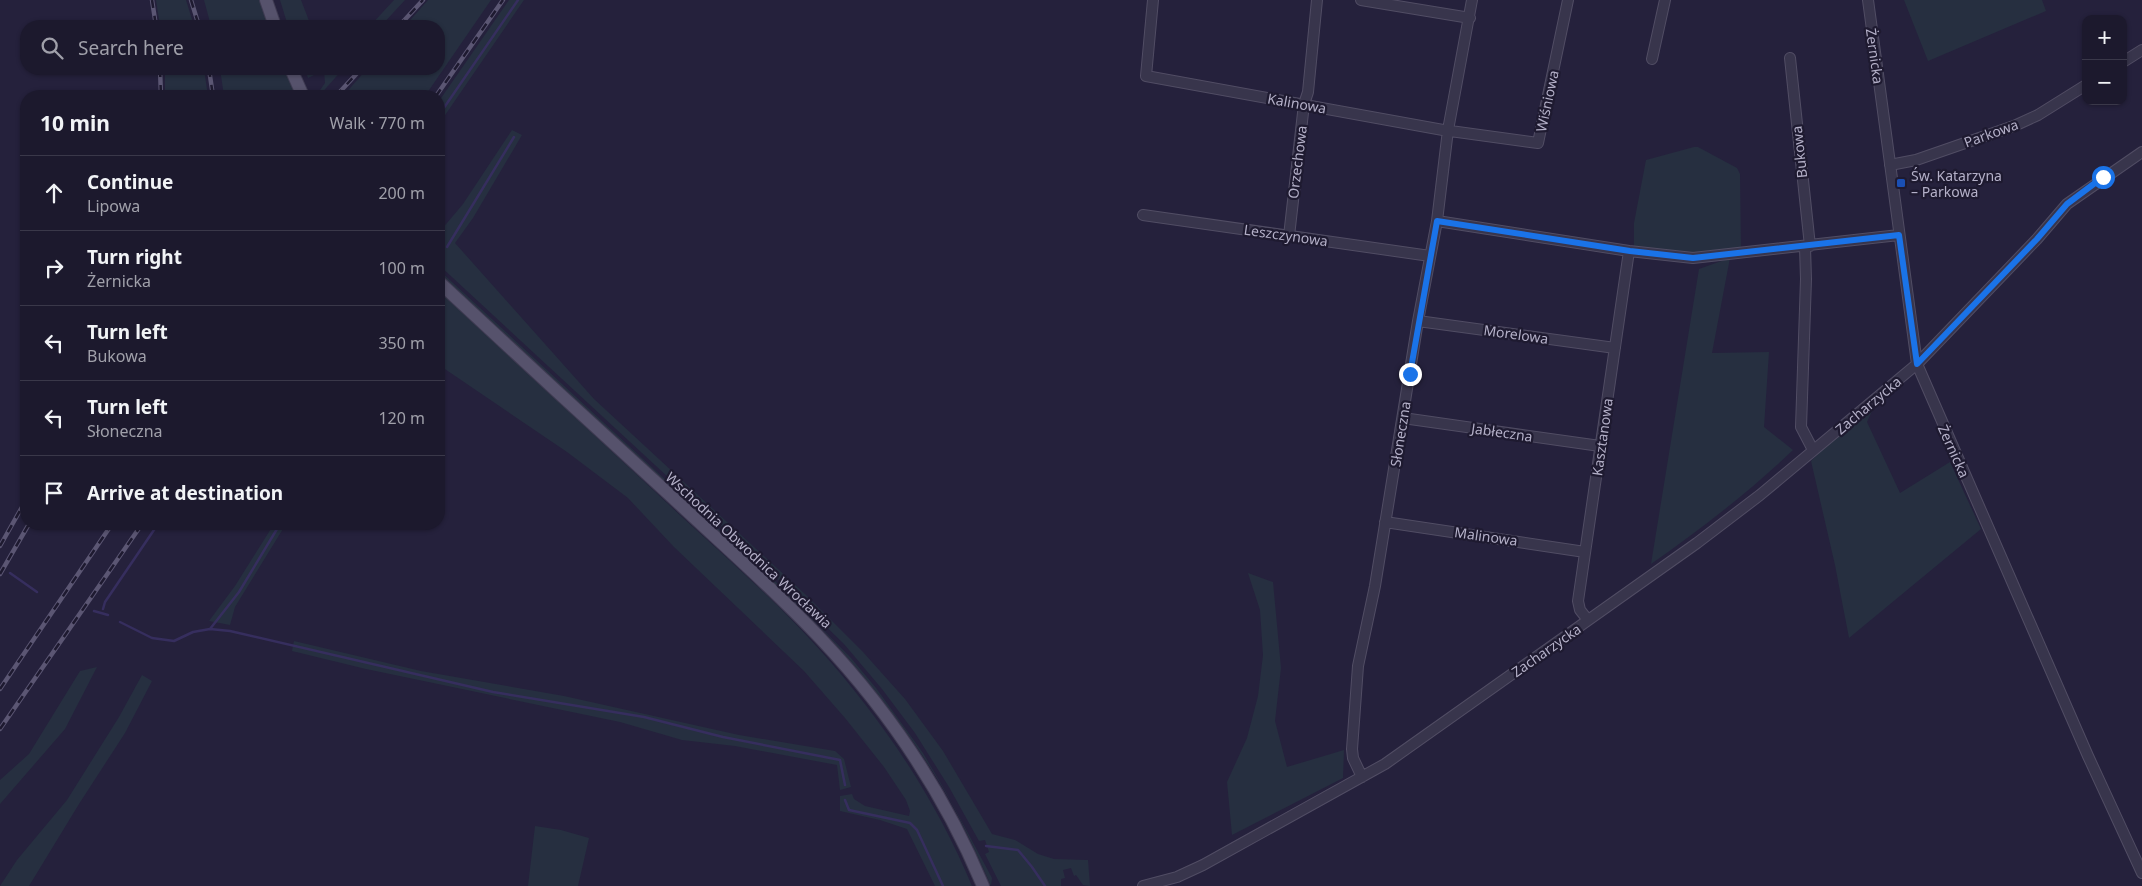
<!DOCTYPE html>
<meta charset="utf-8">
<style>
:root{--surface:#1c192d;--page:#292639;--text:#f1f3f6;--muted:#a0a0aa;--line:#3a3849}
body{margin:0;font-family:"Noto Sans",sans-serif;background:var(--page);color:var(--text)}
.controls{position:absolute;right:15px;top:15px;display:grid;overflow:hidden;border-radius:10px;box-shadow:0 1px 4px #0004}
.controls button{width:45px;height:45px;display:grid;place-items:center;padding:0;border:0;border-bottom:1px solid var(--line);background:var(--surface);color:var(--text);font:25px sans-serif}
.stop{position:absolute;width:15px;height:15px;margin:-11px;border:4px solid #1a73e8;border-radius:50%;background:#fff}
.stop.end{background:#1a73e8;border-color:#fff;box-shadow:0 1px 5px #0008}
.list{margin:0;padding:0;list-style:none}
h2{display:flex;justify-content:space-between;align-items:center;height:65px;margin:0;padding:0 20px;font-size:21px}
h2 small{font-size:16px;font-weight:400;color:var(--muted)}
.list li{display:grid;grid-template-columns:32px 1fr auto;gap:15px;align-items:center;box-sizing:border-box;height:75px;padding:0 20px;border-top:1px solid var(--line)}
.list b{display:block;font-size:19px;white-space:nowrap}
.list p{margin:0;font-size:16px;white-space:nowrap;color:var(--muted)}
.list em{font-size:16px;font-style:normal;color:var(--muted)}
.icon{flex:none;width:28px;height:28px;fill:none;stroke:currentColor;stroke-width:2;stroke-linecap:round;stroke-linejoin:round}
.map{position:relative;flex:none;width:2142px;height:886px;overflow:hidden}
.search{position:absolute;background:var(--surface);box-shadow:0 1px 4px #0004;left:20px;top:20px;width:425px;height:55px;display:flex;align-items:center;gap:12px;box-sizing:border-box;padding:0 18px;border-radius:20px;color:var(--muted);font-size:19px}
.panel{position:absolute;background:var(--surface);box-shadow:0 1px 4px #0004;left:20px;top:90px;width:425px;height:440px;border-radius:20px}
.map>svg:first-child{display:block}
.green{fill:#262f40}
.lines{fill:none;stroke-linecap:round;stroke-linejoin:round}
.stream{stroke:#362e5e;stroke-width:2.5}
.minor-casing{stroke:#514d64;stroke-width:12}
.major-casing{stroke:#3f3b52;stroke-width:14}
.minor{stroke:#38354c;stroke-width:10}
.major{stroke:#56526c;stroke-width:12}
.rail-casing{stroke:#5b5673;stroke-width:4.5}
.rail{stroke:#1e1a30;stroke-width:2.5;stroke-dasharray:8;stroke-linecap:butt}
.route{stroke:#1a73e8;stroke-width:6}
.transit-dot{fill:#1a4fb4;stroke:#1e1a30;stroke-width:2}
.labels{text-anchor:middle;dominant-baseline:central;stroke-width:4.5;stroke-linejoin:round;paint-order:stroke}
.street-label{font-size:14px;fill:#b4b0c8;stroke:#1e1a30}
.poi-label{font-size:14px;fill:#b4b0c8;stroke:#1e1a30;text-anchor:start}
</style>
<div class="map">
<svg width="2142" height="886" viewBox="0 0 2142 886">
<rect width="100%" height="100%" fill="#25213c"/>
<path class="green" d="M156 0H186L194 26H160Z
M204 0H260L269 26H211Z
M280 0H301L311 26H288Z
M394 0H405L381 26H370Z
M428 0H491L425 96H343L367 69H439V26H405Z
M509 0H524L439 124V101Z
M1904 0H2042L2046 11 1928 61Z
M165 69H204L208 96H165Z
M220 69H284L296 95 224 96Z
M305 69H343L319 96H316L325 83 324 70 308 78Z
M512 130 522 135 473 218 455 243 594 399 806 595 863 652 905 699 943 751 992 834 1015 840 1038 854 1054 859 1088 860 1090 886 1083 885 1076 875 1074 876 1071 868 1063 870 1065 878 1061 879V886H1001L985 854 989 852 985 840 979 841 949 787 915 733 882 689 844 644 763 565 439 265V226L442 229 463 204Z
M1694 147H1698L1737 168 1740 174 1741 251 1688 255 1634 248V223L1646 160Z
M1730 258 1712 353 1769 352 1764 427 1793 450C1749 492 1701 529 1651 564L1699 269Z
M439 270 778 584 851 658 876 688 923 753 947 794 992 878 991 886C978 857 965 828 950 800 913 736 868 679 818 625L466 299 439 273Z
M439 291C520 367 602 441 682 517 729 560 777 602 819 649 882 719 936 799 972 886H935L907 829 880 820 840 811V796L852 794 854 799 865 806 909 816 910 811 906 800 884 767 845 718 804 671 674 547 628 498 567 452 439 365Z
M1869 410 1872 411 1867 422 1900 493 1950 462 1981 529 1849 638 1835 565 1811 461 1833 439Z
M274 524H286L235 607 230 625 209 621 235 586Z
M1248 573 1273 582 1281 668 1275 721 1287 767 1344 750 1343 778 1232 835 1227 782 1247 738 1258 696 1263 655 1260 610Z
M294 641 421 671 564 696 739 735 835 751 844 759 851 787 840 790 837 765 735 746 682 740 620 722 366 669 292 651Z
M97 667 65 729 0 804V780L29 754 80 671Z
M142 675 152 681 125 733 79 804 29 886H0L17 860 67 800 119 717Z
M535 826 561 830 589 838 578 886H528Z"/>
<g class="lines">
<path class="stream" d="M439 115 518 0
M447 247 514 137
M10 573 37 592
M103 609 105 602 158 524
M94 611 108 615
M120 622 152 638 174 641 193 632 210 629 230 631 493 692 644 717 723 737 840 760 845 785
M210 629 239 592 280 524
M845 800 849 810 910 823 917 830 943 886
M986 846 1018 850 1032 867 1045 886"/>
<g class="minor-casing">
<path id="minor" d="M1153 0 1146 76 1443 130 1538 143 1568 0
M1361 0 1470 18
M1868 0 1917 364 2088 756 2142 873
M1790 58 1810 246
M1652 59 1665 0
M2123 62 2142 50
M1890 165 1916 160 2014 126 2038 115 2086 85
M1143 215 1430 256
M1437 221 1629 251 1693 258 1899 235
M1289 236 1304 104 1308 92 1317 0
M1805 247 1806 279 1801 427 1813 450
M1418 321 1615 348
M1403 418 1600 446
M1385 522 1585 552
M1588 620 1580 610 1578 601 1629 251
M1362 777 1353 758 1352 749 1358 666 1375 586 1418 321 1437 221 1448 130 1472 0
M1143 886 1177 877 1203 865 1385 764 1697 543 1760 495 1917 364 2037 239 2067 204 2142 152"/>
</g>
<g class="major-casing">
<path id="major" d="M266 0 275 26
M291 69 303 96
M439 282C516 354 594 426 672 497 722 544 774 589 821 639 889 711 945 795 983 886"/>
</g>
<use href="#minor" class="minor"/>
<use href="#major" class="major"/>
<g class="rail-casing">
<path id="rail" d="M152 0 156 26
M191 0 199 26
M399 26 423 0
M160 69 161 96
M209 69 213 96
M336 96 361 69
M436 96 503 0
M0 546 26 500
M0 574 29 524
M0 689 112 524
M0 729 142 524"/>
</g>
<use href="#rail" class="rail"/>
</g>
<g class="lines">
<path class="route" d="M1410 374 1437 221 1630 251 1693 258 1899 235 1917 364 2037 239 2067 204 2103 177"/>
</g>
<rect class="transit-dot" x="1896" y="178" width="10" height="10" rx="2.5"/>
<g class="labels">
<g class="street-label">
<text transform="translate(1875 56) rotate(82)">Żernicka</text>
<text transform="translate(1547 101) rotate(-78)">Wiśniowa</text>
<text transform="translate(1297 103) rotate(10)">Kalinowa</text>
<text transform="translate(1991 133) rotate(-20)">Parkowa</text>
<text transform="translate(1799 152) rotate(-96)">Bukowa</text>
<text transform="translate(1297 162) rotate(-83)">Orzechowa</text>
<text transform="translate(1286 235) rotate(8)">Leszczynowa</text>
<text transform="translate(1516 334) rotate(8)">Morelowa</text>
<text transform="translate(1868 405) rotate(-40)">Zacharzycka</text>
<text transform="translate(1502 432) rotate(8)">Jabłeczna</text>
<text transform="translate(1400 434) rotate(-81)">Słoneczna</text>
<text transform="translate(1602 437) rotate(-82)">Kasztanowa</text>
<text transform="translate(1954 451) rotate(66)">Żernicka</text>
<text transform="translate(1486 536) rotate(8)">Malinowa</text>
<text transform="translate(749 550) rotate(43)">Wschodnia Obwodnica Wrocławia</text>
<text transform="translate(1546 650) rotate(-35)">Zacharzycka</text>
</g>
<g class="poi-label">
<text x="1911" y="175">Św. Katarzyna<tspan x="1911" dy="16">– Parkowa</tspan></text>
</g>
</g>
</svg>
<div class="controls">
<button>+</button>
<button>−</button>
</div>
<div class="stop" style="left:2103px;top:177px"></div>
<div class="stop end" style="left:1410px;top:374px"></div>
<div class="search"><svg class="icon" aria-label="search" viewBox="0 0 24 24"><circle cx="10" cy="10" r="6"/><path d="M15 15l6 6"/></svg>Search here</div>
<section class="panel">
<h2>10 min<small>Walk · 770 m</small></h2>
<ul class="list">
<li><svg class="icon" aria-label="ahead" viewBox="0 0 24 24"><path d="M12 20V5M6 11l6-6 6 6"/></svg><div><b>Continue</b><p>Lipowa</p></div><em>200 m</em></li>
<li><svg class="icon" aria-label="right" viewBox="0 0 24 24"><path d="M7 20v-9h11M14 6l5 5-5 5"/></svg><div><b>Turn right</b><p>Żernicka</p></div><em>100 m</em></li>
<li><svg class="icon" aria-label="left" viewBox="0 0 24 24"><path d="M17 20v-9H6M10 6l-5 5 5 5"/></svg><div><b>Turn left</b><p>Bukowa</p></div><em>350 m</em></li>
<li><svg class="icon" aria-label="left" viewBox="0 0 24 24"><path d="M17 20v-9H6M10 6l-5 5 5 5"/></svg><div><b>Turn left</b><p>Słoneczna</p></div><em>120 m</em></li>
<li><svg class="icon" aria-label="arrive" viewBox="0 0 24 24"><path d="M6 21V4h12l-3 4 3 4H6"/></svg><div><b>Arrive at destination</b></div></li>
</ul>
</section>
</div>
